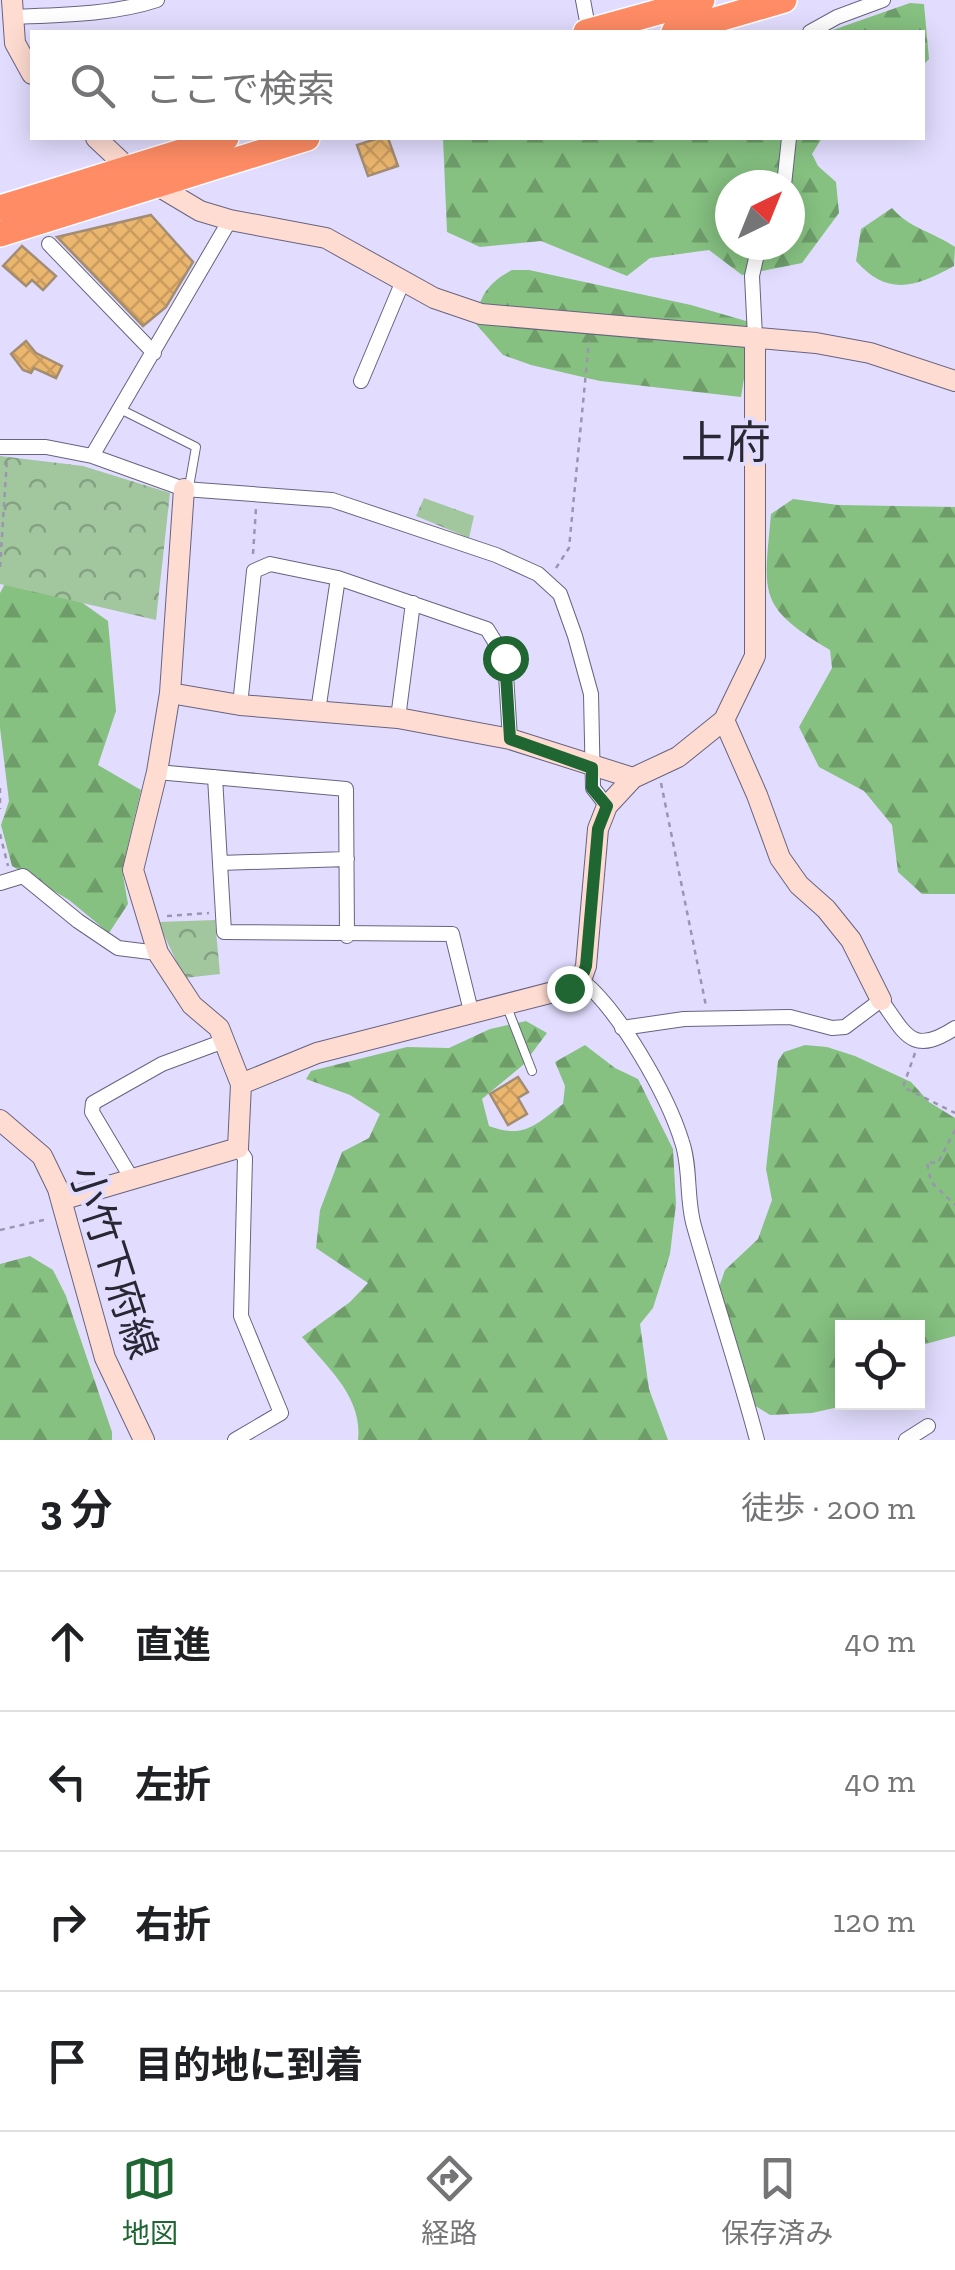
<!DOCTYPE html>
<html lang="ja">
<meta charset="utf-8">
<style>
:root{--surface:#fff;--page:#f2f2f2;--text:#202124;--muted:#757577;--line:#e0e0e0;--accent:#1f6632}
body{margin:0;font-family:"Zilla Slab","Noto Sans JP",serif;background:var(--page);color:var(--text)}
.controls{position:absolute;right:30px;bottom:30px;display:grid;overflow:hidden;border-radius:0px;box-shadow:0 5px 25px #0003}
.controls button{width:90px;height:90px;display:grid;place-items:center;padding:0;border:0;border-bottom:2px solid var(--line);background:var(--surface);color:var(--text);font:50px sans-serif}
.compass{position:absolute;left:715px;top:170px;width:90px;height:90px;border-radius:50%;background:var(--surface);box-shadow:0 5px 25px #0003;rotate:43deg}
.stop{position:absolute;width:30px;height:30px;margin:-22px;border:8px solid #1f6632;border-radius:50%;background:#fff}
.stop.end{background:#1f6632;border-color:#fff;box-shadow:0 2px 10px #0008}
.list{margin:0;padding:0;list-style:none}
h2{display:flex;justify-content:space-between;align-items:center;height:130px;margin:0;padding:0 40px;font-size:42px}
h2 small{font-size:32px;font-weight:400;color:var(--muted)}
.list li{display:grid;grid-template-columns:65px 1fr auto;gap:30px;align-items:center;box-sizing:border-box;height:140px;padding:0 40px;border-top:2px solid var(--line)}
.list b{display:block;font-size:38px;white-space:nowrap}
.list em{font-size:32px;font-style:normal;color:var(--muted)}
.icon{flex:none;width:55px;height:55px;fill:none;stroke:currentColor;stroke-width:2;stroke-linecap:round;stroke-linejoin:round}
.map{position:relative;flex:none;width:955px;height:1440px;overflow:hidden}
.search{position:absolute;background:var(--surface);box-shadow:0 5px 25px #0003;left:30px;right:30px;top:30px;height:110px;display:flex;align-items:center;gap:25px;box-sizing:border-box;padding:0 35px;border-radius:0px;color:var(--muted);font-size:38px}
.sheet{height:690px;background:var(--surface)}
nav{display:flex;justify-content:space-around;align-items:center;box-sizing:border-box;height:140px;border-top:2px solid var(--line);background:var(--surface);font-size:28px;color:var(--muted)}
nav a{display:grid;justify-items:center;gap:5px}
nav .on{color:var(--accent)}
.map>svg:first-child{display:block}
.forest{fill:url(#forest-firs);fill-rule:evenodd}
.park{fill:url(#park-crowns)}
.building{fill:url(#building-cross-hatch);stroke:#a28d73;stroke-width:2.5}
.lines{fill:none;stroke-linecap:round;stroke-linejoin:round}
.lane-casing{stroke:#676380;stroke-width:10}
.street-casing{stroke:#676380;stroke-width:16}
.secondary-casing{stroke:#676380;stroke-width:22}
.highway-casing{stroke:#fff;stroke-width:28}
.path{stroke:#9a96af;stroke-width:2.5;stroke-dasharray:5 5;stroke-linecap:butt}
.lane{stroke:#fff;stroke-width:8}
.street{stroke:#fff;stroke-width:14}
.secondary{stroke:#ffdcd1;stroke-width:20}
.highway{stroke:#ff8c65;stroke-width:25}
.route{stroke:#1f6632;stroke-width:12}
.labels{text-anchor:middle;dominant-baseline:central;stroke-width:8;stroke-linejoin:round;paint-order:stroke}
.street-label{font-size:40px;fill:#292733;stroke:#e2ddfe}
.quarter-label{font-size:45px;fill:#292733;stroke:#e2ddfe}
</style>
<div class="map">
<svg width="955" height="1440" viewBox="0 0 955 1440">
<defs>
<pattern id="forest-firs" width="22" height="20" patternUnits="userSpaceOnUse" patternTransform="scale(2.5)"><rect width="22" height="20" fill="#86c181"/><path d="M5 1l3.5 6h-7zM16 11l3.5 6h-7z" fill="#6e9d6a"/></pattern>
<pattern id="park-crowns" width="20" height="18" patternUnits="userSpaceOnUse" patternTransform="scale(2.5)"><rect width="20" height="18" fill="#a2c79f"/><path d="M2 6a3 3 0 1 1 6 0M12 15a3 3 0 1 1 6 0" fill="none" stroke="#84a282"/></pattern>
<pattern id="building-cross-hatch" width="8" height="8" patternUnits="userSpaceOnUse" patternTransform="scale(2.5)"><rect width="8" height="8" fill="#ebb66e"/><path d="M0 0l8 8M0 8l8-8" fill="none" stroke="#ca9c60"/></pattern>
</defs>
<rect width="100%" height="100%" fill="#e2ddfe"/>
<path class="forest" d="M910 3 924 4 929 59 923 65 922 32H827Z
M822 138 812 154 818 166 836 182 839 213 802 263 742 275 709 250 650 258 627 276 541 241 480 247 447 232 443 138ZM730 185H790V245H730Z
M892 208C909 228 933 232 955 247L954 266C916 287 888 297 856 261L861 229Z
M512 270H529L691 305 753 323 741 397 600 381 531 365 503 355 476 324C478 297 488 283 512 270Z
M793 499 838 505 955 507V894H922L898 872 892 825 864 791 819 767 799 727 832 668 830 650C756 606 764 594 771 514Z
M6 582 70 594 108 621 116 711 98 765 141 790 122 870 128 904 109 933 69 900 12 866 1 825 9 801 0 728V593Z
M526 1021 547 1033 523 1065 482 1099 489 1126C525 1139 535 1125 563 1104L565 1086 555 1062 585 1045 615 1068 638 1079 673 1149 676 1204 670 1254 653 1308 640 1324 649 1389 668 1440H358C363 1397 327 1367 302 1337L350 1302 368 1283 316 1248 320 1210 342 1152 369 1138 380 1114 350 1095 306 1079 311 1071 407 1047 449 1048 490 1029Z
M805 1045 827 1047 855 1056 911 1082 929 1102 955 1118V1336L918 1346V1328H842V1402L856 1403 812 1413 770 1415 746 1400 719 1287 725 1270 758 1239 772 1200 766 1169 778 1061 784 1052Z
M30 1256 53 1270 66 1296 112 1432V1440H0V1264Z"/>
<path class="park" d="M0 456 83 466 170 493 156 620 0 584Z
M424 498 474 516 469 538 416 516Z
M215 920 220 974 184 978 158 922Z"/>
<path class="building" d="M379 138H388L398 166 368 176 357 145Z
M151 215 193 262 166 307 143 326 57 237Z
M22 246 56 276 43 290 32 280 26 286 3 266Z
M26 341 36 353 62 366 56 378 34 368 31 373 23 370 11 354Z
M518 1077 528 1092 518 1098 527 1114 508 1125 490 1094Z"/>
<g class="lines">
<g class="lane-casing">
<path id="lane" d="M120 409 196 447 189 487
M507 1007 532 1071"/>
</g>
<g class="street-casing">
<path id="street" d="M583 0 589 32
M12 17C60 15 111 15 157 0
M810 32 837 17 883 0
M784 185 789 138
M49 244 154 353
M755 337 752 276 759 245
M361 381 403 281
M0 447H46L92 456 184 489 332 500 496 555 538 574 560 594 575 636 591 694 593 788 607 806
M92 456 230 220
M240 705 254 571 270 564 338 578 487 629 505 658 510 739
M318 711 338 578
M398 718 413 603
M157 772 346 789 347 936
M215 777 224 932 452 934 471 1011
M220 863 347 859
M0 883 23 876 78 921 118 948 158 953
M581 980C619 1009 668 1096 682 1142 691 1168 686 1199 694 1226 714 1297 738 1368 757 1440
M622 1028 684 1019 790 1017 832 1028 845 1027 881 1000C906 1035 912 1056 955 1028
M132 1179 92 1112 93 1103 162 1064 224 1041
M235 1440 281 1413 241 1316 245 1158 238 1148
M906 1440 928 1426"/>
</g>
<g class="secondary-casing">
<path id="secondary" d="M12 0 15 43 32 74
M96 138 128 168 200 211 230 220 326 238 434 298 481 314 816 343 870 353 955 381
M184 489 170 693 157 772 133 870 158 953 192 1005 219 1028 241 1084
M170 693 240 705 398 718 510 739 633 778
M724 720 757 795 780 858 799 885 826 909 851 940 881 1000
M0 1120 42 1156 58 1189 105 1358 144 1440
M61 1200 238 1148 241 1084 317 1053 569 988 581 980 586 966 598 829 607 806 633 778 678 757 724 720 755 656V337"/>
</g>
<g class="highway-casing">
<path id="highway" d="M586 32 702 0
M674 32 784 0
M0 208 226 138
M0 234 307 138"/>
</g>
<path class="path" d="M253 554 256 508
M0 567 7 459
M556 568 569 548 589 341
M661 783 706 1006
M0 788V809
M0 834 8 866
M167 916 209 913
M915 1053 903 1087 955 1113
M955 1130 938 1163 927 1162 931 1182 955 1205
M0 1230 48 1219"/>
<use href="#lane" class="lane"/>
<use href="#street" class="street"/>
<use href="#secondary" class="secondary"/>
<use href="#highway" class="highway"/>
</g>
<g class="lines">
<path class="route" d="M505 658 510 739 592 768V788L607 806 598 829 586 966 581 980 569 988"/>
</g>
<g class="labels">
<g class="street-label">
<text transform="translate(114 1262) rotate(72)">小竹下府線</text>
</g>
<g class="quarter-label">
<text x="726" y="443">上府</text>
</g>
</g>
</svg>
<div class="controls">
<button><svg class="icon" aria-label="locate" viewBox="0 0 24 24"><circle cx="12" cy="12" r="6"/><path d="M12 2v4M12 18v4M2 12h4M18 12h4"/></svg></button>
</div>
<svg class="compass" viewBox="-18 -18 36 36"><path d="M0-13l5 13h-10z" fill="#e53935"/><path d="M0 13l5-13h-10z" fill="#757577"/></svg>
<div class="stop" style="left:505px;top:658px"></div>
<div class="stop end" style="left:569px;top:988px"></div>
<div class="search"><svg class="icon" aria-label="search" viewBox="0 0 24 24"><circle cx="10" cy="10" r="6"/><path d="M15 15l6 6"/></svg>ここで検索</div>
</div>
<section class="sheet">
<h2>3 分<small>徒歩 · 200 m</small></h2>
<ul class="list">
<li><svg class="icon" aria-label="ahead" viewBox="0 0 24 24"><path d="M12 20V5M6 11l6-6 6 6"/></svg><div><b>直進</b></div><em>40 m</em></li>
<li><svg class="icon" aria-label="left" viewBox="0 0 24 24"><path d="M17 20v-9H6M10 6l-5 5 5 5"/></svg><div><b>左折</b></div><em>40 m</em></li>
<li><svg class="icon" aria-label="right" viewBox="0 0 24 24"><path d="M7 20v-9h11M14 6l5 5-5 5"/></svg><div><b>右折</b></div><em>120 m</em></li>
<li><svg class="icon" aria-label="arrive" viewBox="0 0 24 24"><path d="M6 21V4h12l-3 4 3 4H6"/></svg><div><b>目的地に到着</b></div></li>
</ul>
</section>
<nav>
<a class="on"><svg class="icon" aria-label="map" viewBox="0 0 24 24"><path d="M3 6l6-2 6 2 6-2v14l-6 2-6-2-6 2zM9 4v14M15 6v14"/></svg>地図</a>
<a><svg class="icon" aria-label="directions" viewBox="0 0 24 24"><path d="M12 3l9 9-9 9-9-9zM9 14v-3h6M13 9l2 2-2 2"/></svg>経路</a>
<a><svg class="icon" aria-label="saved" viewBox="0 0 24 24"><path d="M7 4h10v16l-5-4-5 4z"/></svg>保存済み</a>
</nav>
